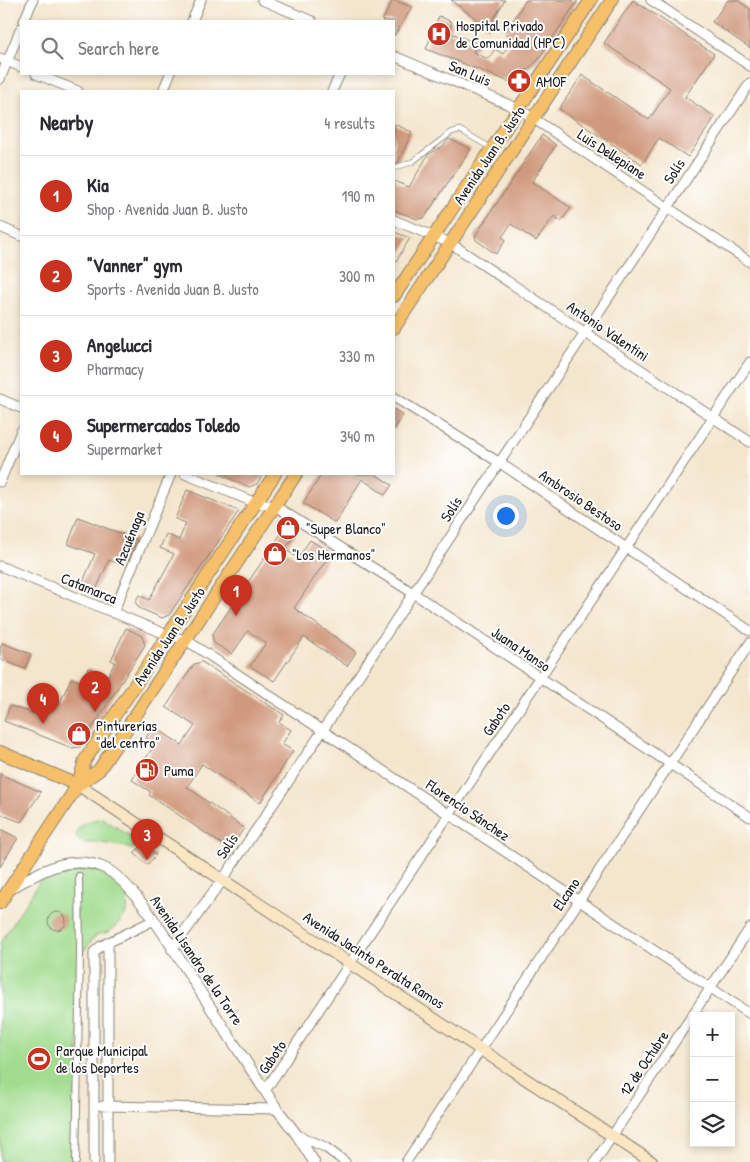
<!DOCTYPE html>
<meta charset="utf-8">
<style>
:root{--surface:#fff;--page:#f7f7f7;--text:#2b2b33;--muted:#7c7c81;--line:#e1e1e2;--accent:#c8321e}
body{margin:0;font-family:"Patrick Hand",sans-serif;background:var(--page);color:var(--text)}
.controls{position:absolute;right:15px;bottom:15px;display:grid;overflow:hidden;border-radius:0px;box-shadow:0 2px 8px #0003}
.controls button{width:45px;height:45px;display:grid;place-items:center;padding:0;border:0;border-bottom:1px solid var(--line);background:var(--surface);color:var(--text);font:25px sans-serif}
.you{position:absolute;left:505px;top:515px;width:18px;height:18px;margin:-12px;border:4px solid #fff;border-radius:50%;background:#1a73e8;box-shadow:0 0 0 8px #1a73e833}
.badge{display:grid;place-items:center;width:32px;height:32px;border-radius:50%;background:var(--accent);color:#fff;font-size:16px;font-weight:700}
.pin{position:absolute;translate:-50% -41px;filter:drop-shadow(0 1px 2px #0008)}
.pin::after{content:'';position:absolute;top:26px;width:18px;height:15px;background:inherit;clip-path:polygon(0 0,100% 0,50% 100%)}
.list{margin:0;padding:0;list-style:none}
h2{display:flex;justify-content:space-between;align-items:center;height:65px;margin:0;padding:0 20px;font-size:21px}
h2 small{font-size:16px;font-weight:400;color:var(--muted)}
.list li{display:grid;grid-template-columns:32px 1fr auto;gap:15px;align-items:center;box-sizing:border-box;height:80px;padding:0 20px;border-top:1px solid var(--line)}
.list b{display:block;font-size:19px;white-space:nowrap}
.list p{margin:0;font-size:16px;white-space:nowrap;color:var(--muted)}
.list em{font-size:16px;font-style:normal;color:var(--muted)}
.icon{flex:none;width:28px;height:28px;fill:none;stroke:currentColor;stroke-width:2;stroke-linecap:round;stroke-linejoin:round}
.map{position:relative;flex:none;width:750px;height:1162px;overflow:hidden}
.search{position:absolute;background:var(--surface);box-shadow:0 2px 8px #0003;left:20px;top:20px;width:375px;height:55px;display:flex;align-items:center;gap:12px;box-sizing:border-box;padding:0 18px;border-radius:0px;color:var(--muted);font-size:19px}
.panel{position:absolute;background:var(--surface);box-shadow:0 2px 8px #0003;left:20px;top:90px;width:375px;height:385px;border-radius:0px}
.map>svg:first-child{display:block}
.green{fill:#a2dc8f;stroke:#5f7c56}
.building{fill:#d0997d}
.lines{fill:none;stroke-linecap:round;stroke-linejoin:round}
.service-casing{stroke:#888174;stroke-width:6}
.pedestrian-casing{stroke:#888174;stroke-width:8}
.minor-casing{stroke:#888174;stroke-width:11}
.tertiary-casing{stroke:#888174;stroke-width:12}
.secondary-casing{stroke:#888174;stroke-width:13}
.primary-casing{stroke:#888174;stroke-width:14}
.service{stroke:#fff;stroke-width:4.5}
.pedestrian{stroke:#fff;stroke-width:6}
.minor{stroke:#fff;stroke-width:9}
.tertiary{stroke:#fff;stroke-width:10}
.secondary{stroke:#fbe6c4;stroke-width:11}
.primary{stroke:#f6c06b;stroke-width:12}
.labels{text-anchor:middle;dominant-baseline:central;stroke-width:4;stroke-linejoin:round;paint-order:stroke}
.poi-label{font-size:15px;fill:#1c1c1c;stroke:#fff;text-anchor:start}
.street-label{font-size:15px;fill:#1c1c1c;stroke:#fff}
</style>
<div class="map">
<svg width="750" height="1162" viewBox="0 0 750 1162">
<rect width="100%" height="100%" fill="#fff"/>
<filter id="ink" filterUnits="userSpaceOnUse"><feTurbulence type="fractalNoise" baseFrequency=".02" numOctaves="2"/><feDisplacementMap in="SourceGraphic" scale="10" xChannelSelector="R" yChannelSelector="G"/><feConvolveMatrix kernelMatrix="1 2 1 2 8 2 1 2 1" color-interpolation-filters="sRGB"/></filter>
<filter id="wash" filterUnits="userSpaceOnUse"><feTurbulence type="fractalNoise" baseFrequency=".0096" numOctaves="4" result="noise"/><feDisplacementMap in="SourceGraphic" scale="20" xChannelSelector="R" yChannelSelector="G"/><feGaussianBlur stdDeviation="1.12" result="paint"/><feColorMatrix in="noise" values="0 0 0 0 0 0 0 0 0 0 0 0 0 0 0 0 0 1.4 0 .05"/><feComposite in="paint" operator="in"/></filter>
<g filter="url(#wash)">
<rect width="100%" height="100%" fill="#f4e6cd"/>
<path class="green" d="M102 818 138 841 132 850 127 847 103 843H83L76 838C77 823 89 821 102 818Z
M83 865 105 873 122 885 128 896 127 910 123 919 109 932 96 935 80 956 76 1162H0V943L42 878 62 868Z"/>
<g id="blocks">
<path class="building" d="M393 0 412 7 394 36V21H382Z
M451 0H505L488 28Z
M526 0H578L537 61 522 74 527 76 520 86 426 49 439 16 452 22 449 32 478 44 473 52 488 59 495 49 503 54 513 38 505 33Z
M633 0 714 54 685 97 715 117 688 157 659 138 642 164 559 109 582 75 649 120 670 88 604 43Z
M728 0H737L750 9V48L712 22Z
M394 124 412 132 398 162 394 164Z
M542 135 556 145 532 182 571 208 561 221 554 216 536 241 511 224 502 237 506 240 496 254 476 240 475 236Z
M449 139 471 149 424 218 417 219 394 210V181L409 187 428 155 443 146Z
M394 232 410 238 394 265Z
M394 409 403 415 394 430Z
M219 474H263L257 484 249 487Z
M322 474H375L392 485 385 495 362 479 335 523 303 503Z
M187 490 239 511 169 615 162 618 139 608 135 602 139 595 149 600 174 554 160 548 166 534 179 540 186 523 175 519Z
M78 517 137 540 126 566 109 560 96 590 82 584 95 554 68 544Z
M287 525 297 532 285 549 298 558 310 540 331 553 294 608 356 652 347 666 304 637 274 681 250 666 266 643 248 631 232 654 214 643 212 635Z
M126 628 142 636 145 645 80 747 72 748 4 721 10 706 39 715 45 699 59 705 71 678 81 682 88 668 108 676 115 662 111 660Z
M2 643 31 654 25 669 0 659V649Z
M202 662 284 715 279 722 291 730 282 744 293 751 260 803 202 764 187 787 244 828 233 845 226 847 149 795 151 792 132 780 155 744 146 738 153 726 182 745 195 726 166 707 194 664Z
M0 774 41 792 21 822 0 814Z
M0 829 18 838 0 867Z
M142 845 156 855 147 865 134 853Z
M48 921a9 9 0 1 1 18 0a9 9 0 1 1-18 0Z"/>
</g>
</g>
<g filter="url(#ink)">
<use href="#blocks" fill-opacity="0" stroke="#888174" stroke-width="1"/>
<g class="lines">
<g class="service-casing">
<path id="service" d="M394 168 412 162 452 132 460 130 491 148"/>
</g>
<g class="pedestrian-casing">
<path id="pedestrian" d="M76 1162 80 955 79 876"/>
</g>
<g class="minor-casing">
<path id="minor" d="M262 0 312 21
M651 0 750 66
M24 21 33 0
M192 21 201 0
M394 56 519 109 750 262
M0 58 21 67
M36 74 78 91
M0 79 21 28
M163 91 170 74
M332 91 340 74
M394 220 450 243 750 442
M0 227 21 236
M394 397 500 463 750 631
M0 399 21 408
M185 474 256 503 275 506 413 593 750 817
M0 482 21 431
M0 566 168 635 186 640 750 1014
M113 613 171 474
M223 879 323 730 750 83
M108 942V1162
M265 1091 750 362
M102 1106 277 1109
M297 1135 325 1147 345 1162
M94 1162V952L101 946 154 920
M406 1162 750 643
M595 1162 750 928"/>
</g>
<g class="tertiary-casing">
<path id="tertiary" d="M10 889C39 872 68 854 102 867 134 879 179 959 198 988 224 1029 251 1069 277 1109L297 1135 314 1162
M172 949 223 879"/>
</g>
<g class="secondary-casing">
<path id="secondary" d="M78 785 652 1162"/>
</g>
<g class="primary-casing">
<path id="primary" d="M394 296 591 0
M394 328 612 0
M0 752 78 785
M78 785 99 770 296 474
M0 903 78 785 85 760 275 474"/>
</g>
<use href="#service" class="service"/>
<use href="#pedestrian" class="pedestrian"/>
<use href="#minor" class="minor"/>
<use href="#tertiary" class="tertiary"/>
<use href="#secondary" class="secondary"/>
<use href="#primary" class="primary"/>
</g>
</g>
<defs>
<g id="hospital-disc" transform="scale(1.25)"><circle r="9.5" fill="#c8321e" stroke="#fff"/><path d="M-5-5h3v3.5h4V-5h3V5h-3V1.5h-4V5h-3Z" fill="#fff"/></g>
<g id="pharmacy-disc" transform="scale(1.25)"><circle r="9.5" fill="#c8321e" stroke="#fff"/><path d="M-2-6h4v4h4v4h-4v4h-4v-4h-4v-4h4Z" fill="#fff"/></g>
<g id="shop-disc" transform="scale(1.25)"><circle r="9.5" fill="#c8321e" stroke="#fff"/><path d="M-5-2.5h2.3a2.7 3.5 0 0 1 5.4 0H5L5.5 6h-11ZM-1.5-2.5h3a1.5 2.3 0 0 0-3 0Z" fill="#fff"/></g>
<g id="fuel-disc" transform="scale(1.25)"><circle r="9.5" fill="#c8321e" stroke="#fff"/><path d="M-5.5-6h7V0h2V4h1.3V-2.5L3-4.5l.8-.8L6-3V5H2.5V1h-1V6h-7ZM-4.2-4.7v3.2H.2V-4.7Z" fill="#fff"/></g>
<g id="stadium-disc" transform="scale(1.25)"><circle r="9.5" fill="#c8321e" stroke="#fff"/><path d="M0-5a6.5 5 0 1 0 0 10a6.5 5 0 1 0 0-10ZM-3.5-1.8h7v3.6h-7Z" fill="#fff"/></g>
</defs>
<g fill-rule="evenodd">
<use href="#hospital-disc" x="439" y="34"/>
<use href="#pharmacy-disc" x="519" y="81"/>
<use href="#shop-disc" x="288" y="528"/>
<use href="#shop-disc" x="275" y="554"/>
<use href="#shop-disc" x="79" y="734"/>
<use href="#fuel-disc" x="147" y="770"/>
<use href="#stadium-disc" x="39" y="1059"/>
</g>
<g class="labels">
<g class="poi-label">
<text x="456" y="25">Hospital Privado<tspan x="456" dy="17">de Comunidad (HPC)</tspan></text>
<text x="536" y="81">AMOF</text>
<text x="306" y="528">"Super Blanco"</text>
<text x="292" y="554">"Los Hermanos"</text>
<text x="96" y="725">Pinturerías<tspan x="96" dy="17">"del centro"</tspan></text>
<text x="164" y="770">Puma</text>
<text x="56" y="1050">Parque Municipal<tspan x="56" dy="17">de los Deportes</tspan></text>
</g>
<g class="street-label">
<text transform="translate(470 73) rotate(23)">San Luis</text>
<text transform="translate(612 154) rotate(33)">Luis Dellepiane</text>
<text transform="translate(489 155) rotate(-56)">Avenida Juan B. Justo</text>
<text transform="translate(674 171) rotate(-57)">Solís</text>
<text transform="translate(608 331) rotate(34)">Antonio Valentini</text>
<text transform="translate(581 500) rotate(34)">Ambrosio Bestoso</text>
<text transform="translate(451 509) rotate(-57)">Solís</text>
<text transform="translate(129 538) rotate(-68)">Azcuénaga</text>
<text transform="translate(89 588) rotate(22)">Catamarca</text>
<text transform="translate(169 636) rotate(-56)">Avenida Juan B. Justo</text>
<text transform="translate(521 649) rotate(34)">Juana Manso</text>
<text transform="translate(496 719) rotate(-56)">Gaboto</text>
<text transform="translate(468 810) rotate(34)">Florencio Sánchez</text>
<text transform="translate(227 846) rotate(-56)">Solís</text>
<text transform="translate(566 894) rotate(-56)">Elcano</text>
<text transform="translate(197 960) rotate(56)">Avenida Lisandro de la Torre</text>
<text transform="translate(374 960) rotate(33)">Avenida Jacinto Peralta Ramos</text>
<text transform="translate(272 1057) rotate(-56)">Gaboto</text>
<text transform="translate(644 1063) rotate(-56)">12 de Octubre</text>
</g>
</g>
</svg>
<div class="controls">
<button>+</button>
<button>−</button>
<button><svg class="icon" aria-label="layers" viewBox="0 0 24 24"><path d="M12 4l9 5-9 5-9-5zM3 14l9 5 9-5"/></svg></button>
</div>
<div class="you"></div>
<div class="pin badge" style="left:236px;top:616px">1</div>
<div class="pin badge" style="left:95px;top:712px">2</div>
<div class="pin badge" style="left:147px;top:860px">3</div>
<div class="pin badge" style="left:43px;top:724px">4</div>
<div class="search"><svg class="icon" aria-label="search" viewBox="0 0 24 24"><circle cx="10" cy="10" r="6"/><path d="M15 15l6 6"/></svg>Search here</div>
<section class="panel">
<h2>Nearby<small>4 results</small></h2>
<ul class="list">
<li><span class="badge">1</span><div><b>Kia</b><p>Shop · Avenida Juan B. Justo</p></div><em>190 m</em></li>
<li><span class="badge">2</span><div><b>&quot;Vanner&quot; gym</b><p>Sports · Avenida Juan B. Justo</p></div><em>300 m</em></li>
<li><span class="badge">3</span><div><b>Angelucci</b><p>Pharmacy</p></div><em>330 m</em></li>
<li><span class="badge">4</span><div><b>Supermercados Toledo</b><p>Supermarket</p></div><em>340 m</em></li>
</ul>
</section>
</div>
